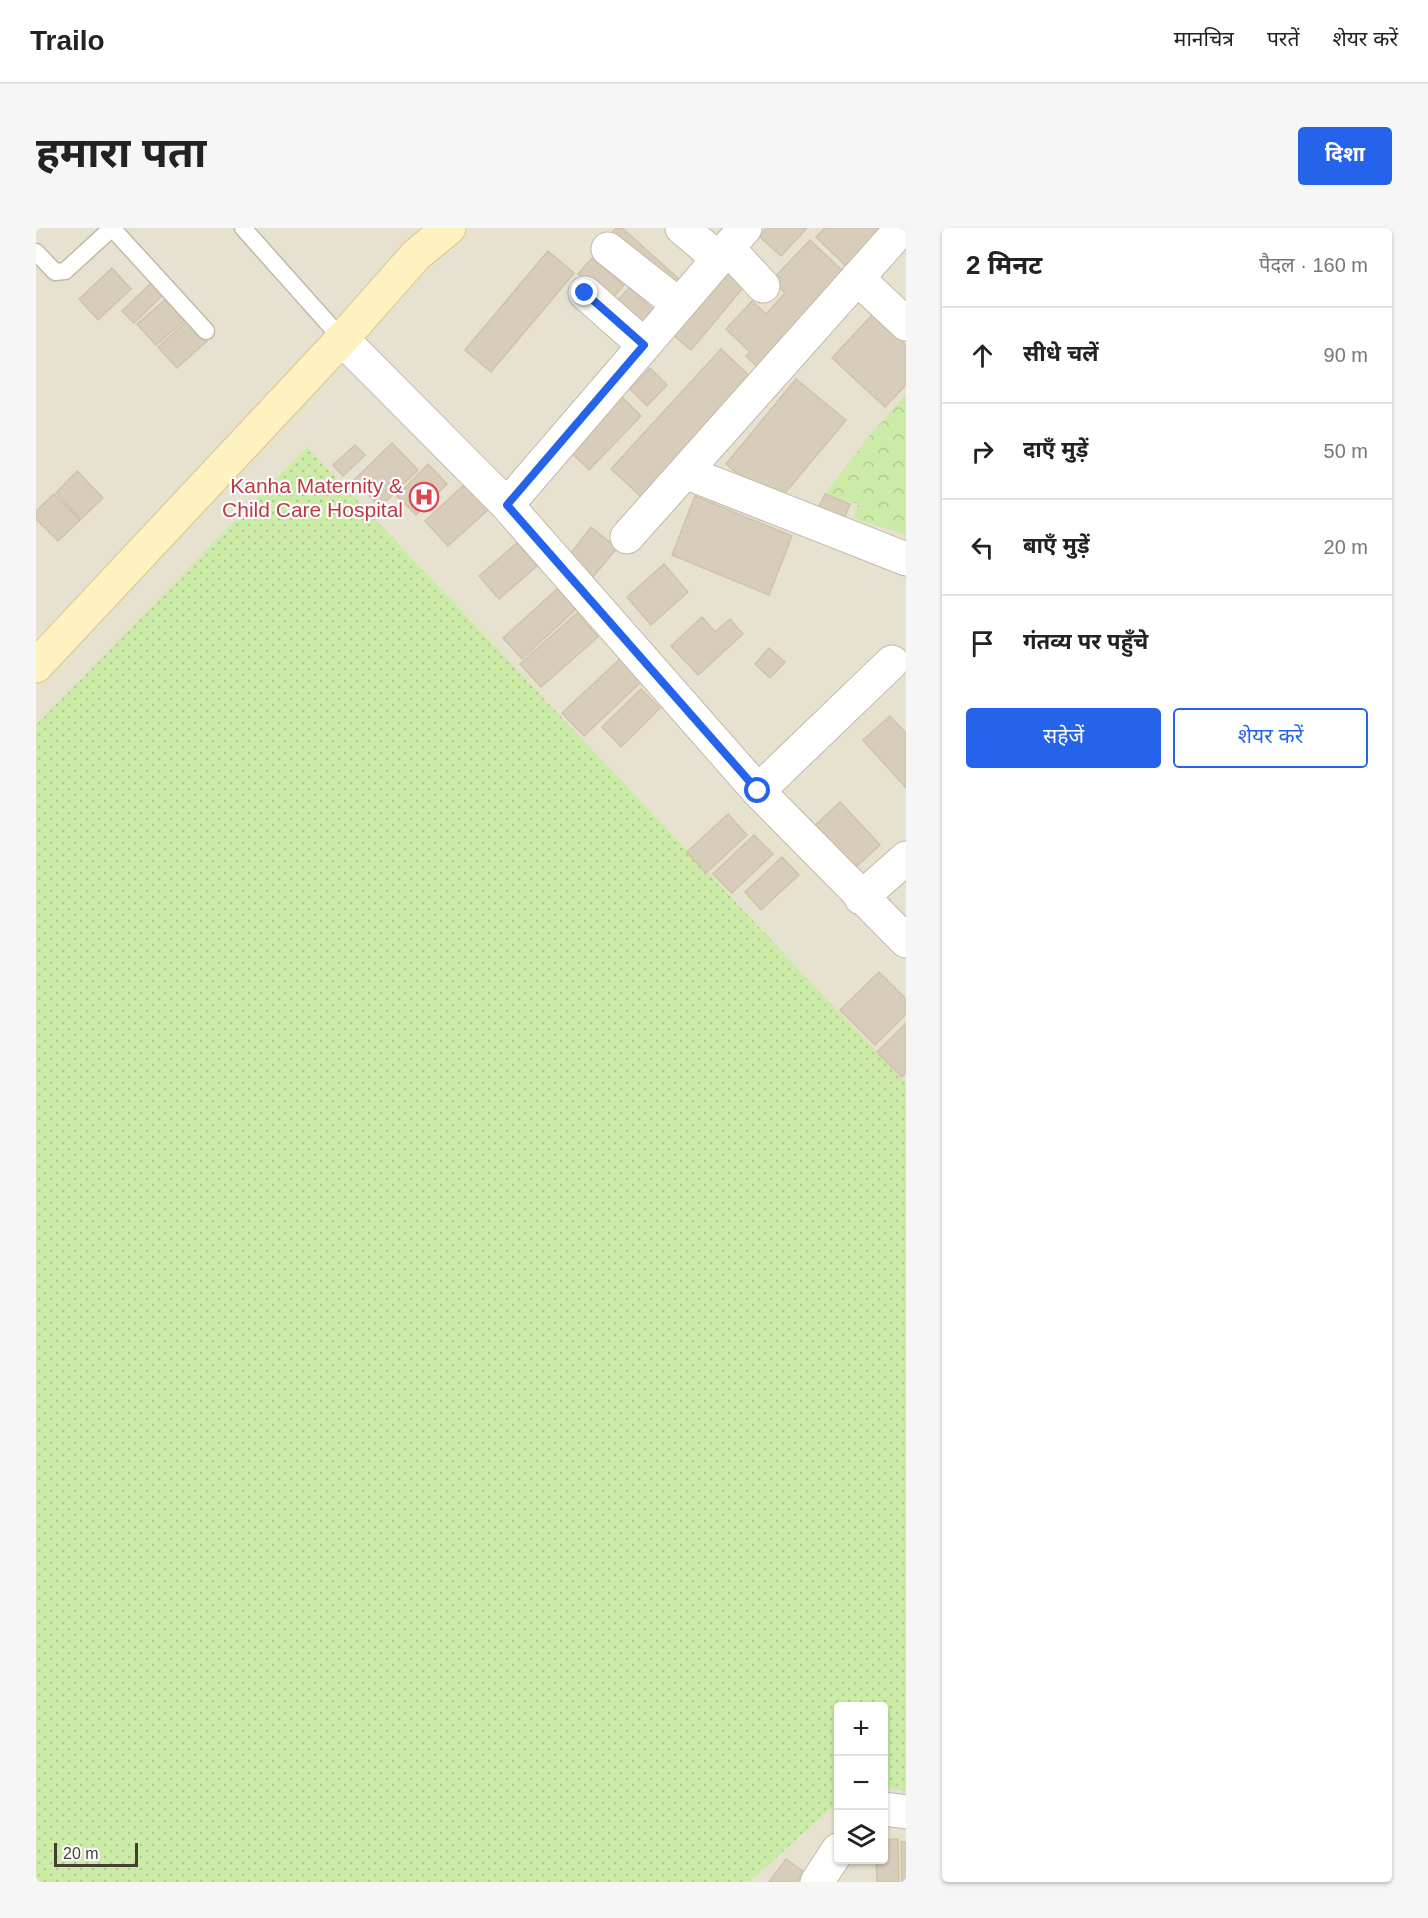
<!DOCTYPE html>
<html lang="hi">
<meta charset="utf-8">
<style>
:root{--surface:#fff;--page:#f6f6f6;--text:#222;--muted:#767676;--line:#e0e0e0;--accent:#2563eb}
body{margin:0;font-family:Arial,"Noto Sans Devanagari",sans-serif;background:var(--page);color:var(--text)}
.controls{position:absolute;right:18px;bottom:18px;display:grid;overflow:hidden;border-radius:6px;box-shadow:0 2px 4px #0004}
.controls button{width:54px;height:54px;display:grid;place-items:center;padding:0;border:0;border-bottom:2px solid var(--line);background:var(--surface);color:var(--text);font:30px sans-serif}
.scale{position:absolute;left:18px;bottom:15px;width:84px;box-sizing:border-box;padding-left:6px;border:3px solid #453e32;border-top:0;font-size:16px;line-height:21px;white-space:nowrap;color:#453e32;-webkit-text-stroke:4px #fff;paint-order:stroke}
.stop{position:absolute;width:18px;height:18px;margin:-14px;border:4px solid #2563eb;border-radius:50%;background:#fff}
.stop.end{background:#2563eb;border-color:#fff;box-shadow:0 2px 6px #0008}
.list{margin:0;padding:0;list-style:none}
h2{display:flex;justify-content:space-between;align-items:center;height:78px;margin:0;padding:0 24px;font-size:26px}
h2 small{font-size:20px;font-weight:400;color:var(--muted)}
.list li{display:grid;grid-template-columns:39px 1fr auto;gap:18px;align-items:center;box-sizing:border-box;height:96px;padding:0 24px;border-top:2px solid var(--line)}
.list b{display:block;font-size:22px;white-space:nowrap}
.list em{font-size:20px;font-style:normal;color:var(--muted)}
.actions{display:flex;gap:12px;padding:18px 24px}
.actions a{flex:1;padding:14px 0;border:2px solid var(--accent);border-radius:6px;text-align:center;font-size:21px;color:var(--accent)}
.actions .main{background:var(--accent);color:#fff}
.icon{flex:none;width:33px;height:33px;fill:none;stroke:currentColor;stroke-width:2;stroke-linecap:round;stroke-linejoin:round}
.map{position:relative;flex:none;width:870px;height:1654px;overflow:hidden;border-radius:6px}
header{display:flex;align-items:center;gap:36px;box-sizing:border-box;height:84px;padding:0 30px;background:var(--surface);border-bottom:2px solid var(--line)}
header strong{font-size:28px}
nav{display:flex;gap:33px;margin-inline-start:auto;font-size:21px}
.intro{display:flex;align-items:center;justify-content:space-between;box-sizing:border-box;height:144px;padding:0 36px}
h1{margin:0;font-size:42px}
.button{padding:15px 27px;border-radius:6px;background:var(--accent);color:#fff;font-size:21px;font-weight:700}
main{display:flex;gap:36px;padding:0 36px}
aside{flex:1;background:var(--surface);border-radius:6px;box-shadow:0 2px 4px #0004}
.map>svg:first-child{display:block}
.residential{fill:#e7e1d0;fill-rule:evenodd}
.grass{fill:url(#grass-dots)}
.park{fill:url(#park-crowns)}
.building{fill:#d8cdba;stroke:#d1c2aa;stroke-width:1.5}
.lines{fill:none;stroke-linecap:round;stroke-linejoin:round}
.lane-casing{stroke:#c2b9a7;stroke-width:19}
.street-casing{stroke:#c2b9a7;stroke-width:35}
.secondary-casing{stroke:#d7c58e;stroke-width:35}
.lane{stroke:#fff;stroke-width:16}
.street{stroke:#fff;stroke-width:33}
.secondary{stroke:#fff1c0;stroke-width:33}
.route{stroke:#2563eb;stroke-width:8}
.labels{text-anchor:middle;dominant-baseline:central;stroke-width:4.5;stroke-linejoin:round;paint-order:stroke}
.health-label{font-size:21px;fill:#be3a42;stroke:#fff;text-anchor:end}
</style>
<header>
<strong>Trailo</strong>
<nav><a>मानचित्र</a><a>परतें</a><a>शेयर करें</a></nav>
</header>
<div class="intro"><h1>हमारा पता</h1><a class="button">दिशा</a></div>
<main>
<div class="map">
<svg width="870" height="1654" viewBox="0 0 870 1654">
<defs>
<pattern id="grass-dots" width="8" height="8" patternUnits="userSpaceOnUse" patternTransform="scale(1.5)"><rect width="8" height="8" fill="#cbeba7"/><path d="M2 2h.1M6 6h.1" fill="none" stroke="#b0cb90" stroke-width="1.8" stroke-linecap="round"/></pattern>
<pattern id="park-crowns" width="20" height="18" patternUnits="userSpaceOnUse" patternTransform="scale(1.5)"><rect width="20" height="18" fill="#cbeba7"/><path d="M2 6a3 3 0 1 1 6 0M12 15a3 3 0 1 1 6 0" fill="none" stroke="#b0cb90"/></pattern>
</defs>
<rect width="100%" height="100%" fill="#f3eee2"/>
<path class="residential" d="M0 0H870V1654H0ZM802 1478H848V1632H802Z"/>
<path class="grass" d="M271 219 870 855V1563L848 1559V1478H802V1574L713 1654H0V497Z"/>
<path class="park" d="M870 166V307L817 290 822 276 789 266 831 211Z"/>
<path class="building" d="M580 0H586L644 52 632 64 571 10Z
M731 0H771L745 28 723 8Z
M789 0H853L813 41 780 9Z
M774 12 812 48 724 141 710 128 714 124 690 101 716 73 730 86 749 65 736 52Z
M512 23 538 45 455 144 429 122Z
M556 30 588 57 573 74 542 46Z
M76 40 95 61 62 92 43 71Z
M692 42 710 56 655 122 637 107Z
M116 54 127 67 98 95 86 83Z
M593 60 619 83 602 101 577 77Z
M131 70 150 91 120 117 101 96Z
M837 86 870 117V157L849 179 796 130Z
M152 92 171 113 141 140 122 119Z
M685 121 722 156 612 275 575 241Z
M614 140 631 157 611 178 594 161Z
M760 151 810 192 739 277 690 236Z
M585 168 605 188 553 242 533 222Z
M356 215 382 242 344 279 318 252Z
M319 217 329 227 307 248 297 237Z
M392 236 411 256 380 287 361 268Z
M41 243 67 270 45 291 20 265Z
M430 255 453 281 412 318 389 293Z
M18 266 44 292 22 313 0 291V283Z
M789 266 814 276 808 291 782 280Z
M659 268 756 308 733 367 636 327Z
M555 299 581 320 556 350 531 330Z
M481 315 501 338 463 371 443 348Z
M628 336 652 364 615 397 591 369Z
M521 361 540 381 486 431 467 410Z
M541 385 562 409 505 459 484 436Z
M666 389 679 404 694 391 707 406 662 447 635 418Z
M733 420 749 434 734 450 719 436Z
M585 430 606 453 548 508 526 485Z
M605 461 624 480 585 519 566 499Z
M854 488 870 505V560L827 512Z
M804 574 844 617 811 647 771 605Z
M692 586 711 607 670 645 651 624Z
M718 607 737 626 696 665 677 646Z
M746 629 763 647 725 682 709 664Z
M843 744 870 771V786L839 817 804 782Z
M870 795V845L866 849 841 824Z
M862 1611 863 1654H841L840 1632H848V1612Z
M865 1614H870V1654H866Z
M750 1631 768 1644 761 1654H733Z"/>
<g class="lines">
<g class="lane-casing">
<path id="lane" d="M207 0 306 111
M0 24 19 44 29 43 76 0 170 103"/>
</g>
<g class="street-casing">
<path id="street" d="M646 0 683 31
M692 20 727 58
M572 21 643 77
M821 50 870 96
M549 65 608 117
M306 111 471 277 722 563 870 713
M649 244 870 331
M471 277 709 0
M591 309 866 0
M722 563 856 434
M825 670 870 630
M848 1581 870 1584
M781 1654 802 1622"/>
</g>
<g class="secondary-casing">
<path id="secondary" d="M0 438 306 111 380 27 413 0"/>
</g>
<use href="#lane" class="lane"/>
<use href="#street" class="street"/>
<use href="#secondary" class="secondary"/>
</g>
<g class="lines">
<path class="route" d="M549 65 608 117 471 277 722 563"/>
</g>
<defs>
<g id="hospital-ring" transform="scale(1.5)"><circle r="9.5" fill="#fff" stroke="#e0444e" stroke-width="1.5"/><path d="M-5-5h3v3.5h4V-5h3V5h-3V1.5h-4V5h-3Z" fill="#e0444e"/></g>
</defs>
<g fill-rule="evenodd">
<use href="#hospital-ring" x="388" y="269"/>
</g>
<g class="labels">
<g class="health-label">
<text x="367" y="257">Kanha Maternity &amp;<tspan x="367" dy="24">Child Care Hospital</tspan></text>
</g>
</g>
</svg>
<div class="controls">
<button>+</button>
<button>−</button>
<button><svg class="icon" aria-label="layers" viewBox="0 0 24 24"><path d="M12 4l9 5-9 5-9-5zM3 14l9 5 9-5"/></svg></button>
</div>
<div class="scale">20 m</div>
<div class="stop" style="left:722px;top:563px"></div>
<div class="stop end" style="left:549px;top:65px"></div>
</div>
<aside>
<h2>2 मिनट<small>पैदल · 160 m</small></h2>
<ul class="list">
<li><svg class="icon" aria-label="ahead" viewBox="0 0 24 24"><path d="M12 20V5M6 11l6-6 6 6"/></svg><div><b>सीधे चलें</b></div><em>90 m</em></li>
<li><svg class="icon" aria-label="right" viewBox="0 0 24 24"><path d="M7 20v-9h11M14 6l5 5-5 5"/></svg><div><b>दाएँ मुड़ें</b></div><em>50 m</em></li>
<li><svg class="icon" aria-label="left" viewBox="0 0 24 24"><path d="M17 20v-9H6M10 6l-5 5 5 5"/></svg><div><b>बाएँ मुड़ें</b></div><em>20 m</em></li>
<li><svg class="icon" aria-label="arrive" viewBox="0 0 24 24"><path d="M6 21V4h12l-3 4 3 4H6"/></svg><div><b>गंतव्य पर पहुँचे</b></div></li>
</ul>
<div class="actions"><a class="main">सहेजें</a><a>शेयर करें</a></div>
</aside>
</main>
